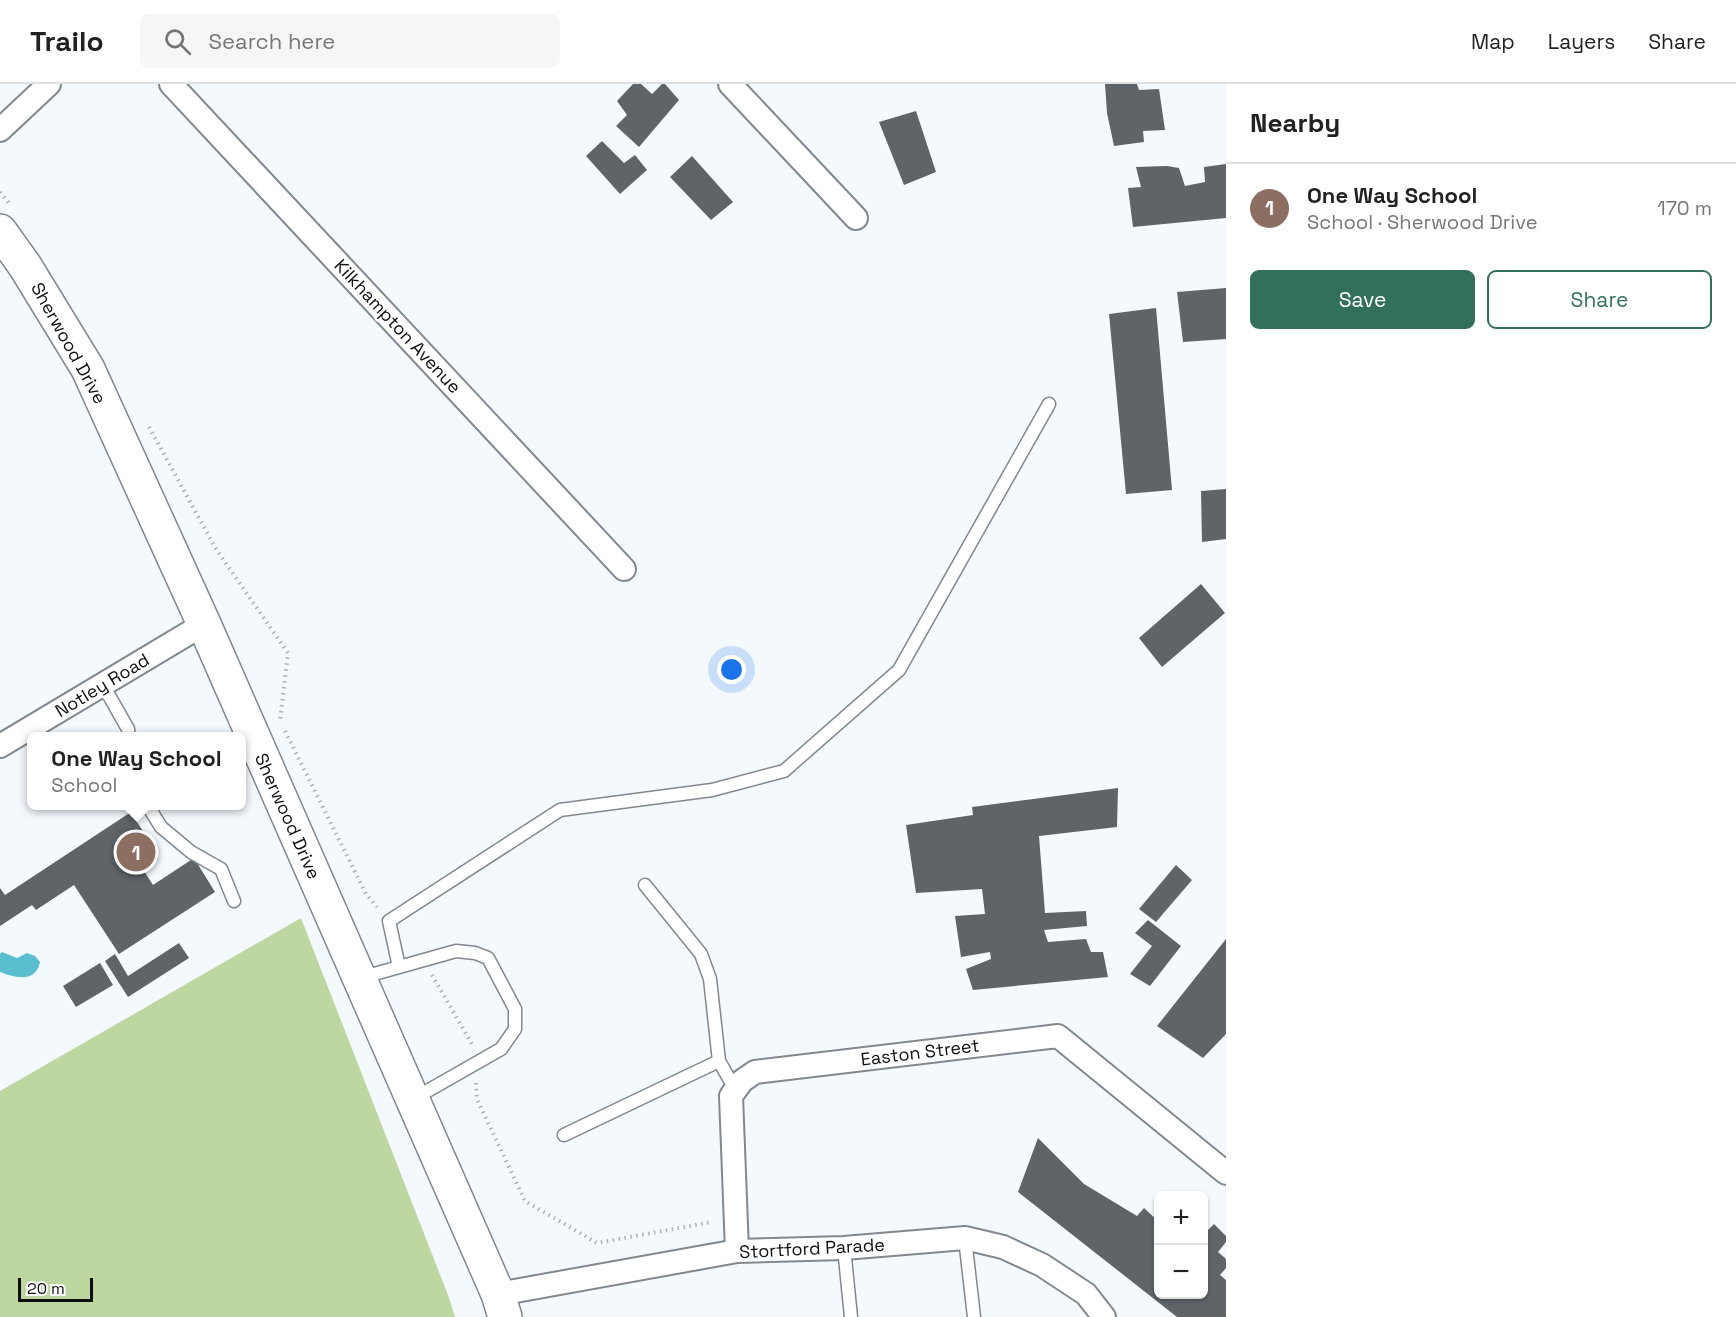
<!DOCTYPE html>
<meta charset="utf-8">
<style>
:root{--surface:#fff;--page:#f6f6f6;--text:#222;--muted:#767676;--line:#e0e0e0;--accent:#33705b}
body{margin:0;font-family:"Space Grotesk",sans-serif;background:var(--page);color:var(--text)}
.controls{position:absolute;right:18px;bottom:18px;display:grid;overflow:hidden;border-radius:9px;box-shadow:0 2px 4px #0004}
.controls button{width:54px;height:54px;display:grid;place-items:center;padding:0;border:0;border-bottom:2px solid var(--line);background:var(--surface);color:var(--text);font:30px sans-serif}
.scale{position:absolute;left:18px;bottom:15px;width:75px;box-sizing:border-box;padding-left:6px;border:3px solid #0c0e10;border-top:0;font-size:16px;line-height:21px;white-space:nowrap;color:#0c0e10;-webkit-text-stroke:4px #fff;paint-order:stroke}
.you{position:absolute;left:732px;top:586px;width:21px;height:21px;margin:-15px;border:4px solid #fff;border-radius:50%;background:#1a73e8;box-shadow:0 0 0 9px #1a73e833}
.badge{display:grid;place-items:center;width:39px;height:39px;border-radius:50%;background:var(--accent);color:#fff;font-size:20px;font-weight:700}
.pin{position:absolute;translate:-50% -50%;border:3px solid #fff;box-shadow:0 2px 6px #0006}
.popup{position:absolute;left:27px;top:648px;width:219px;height:78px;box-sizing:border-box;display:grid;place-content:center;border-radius:9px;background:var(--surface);filter:drop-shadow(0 2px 4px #0005);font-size:20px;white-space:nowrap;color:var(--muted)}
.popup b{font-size:22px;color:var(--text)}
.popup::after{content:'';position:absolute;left:50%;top:100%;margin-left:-12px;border:12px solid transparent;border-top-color:var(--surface)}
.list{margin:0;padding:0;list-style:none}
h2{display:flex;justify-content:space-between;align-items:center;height:78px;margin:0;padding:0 24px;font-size:26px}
h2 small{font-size:20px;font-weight:400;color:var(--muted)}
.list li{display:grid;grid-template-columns:39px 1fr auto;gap:18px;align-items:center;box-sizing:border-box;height:90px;padding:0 24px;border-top:2px solid var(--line)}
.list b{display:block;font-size:22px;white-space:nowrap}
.list p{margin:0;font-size:20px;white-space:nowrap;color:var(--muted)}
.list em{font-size:20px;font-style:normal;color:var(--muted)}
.actions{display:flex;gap:12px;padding:18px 24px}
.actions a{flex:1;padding:14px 0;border:2px solid var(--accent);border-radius:9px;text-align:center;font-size:21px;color:var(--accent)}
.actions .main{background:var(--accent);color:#fff}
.icon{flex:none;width:33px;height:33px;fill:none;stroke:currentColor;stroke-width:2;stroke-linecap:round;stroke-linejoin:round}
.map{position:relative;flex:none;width:1226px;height:1233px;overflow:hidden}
header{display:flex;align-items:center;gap:36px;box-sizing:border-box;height:84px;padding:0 30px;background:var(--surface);border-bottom:2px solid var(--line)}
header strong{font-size:28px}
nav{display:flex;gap:33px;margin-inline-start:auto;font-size:21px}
.search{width:420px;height:54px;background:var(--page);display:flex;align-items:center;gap:15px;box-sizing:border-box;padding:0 21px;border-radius:9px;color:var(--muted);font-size:22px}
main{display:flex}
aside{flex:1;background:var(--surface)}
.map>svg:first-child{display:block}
.green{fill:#bed7a1}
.water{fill:#59bece}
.building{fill:#5e6468}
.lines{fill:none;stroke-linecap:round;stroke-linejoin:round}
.lane-casing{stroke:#82888d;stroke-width:15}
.street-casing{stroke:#82888d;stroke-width:26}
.secondary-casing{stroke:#82888d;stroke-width:36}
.path{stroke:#adb1b5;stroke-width:4;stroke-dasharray:1.5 4.5;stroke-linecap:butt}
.lane{stroke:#fff;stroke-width:12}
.street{stroke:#fff;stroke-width:22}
.secondary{stroke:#fff;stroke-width:33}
.labels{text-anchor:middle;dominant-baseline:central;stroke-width:5;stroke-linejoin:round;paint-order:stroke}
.street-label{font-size:18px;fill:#0c0e10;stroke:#fff}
</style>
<header>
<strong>Trailo</strong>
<div class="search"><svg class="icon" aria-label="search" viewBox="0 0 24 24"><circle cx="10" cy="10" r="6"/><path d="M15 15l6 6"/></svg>Search here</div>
<nav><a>Map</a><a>Layers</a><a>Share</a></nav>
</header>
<main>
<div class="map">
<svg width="1226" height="1233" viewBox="0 0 1226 1233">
<rect width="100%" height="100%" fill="#f4f9fe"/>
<path class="green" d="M301 834 448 1211 455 1233H0V1007Z"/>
<path class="water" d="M2 868 17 874 27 869 35 872 40 878C36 899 15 894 0 888V870Z"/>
<path class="building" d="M633 0H641L652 10 662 0H665L679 16 639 63 616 42 627 31 617 17Z
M1105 0H1137L1139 6 1159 5 1165 46 1143 47 1144 58 1114 62 1107 29Z
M916 27 936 88 904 101 879 38Z
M602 57 624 79 635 71 647 86 620 110 586 72Z
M692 72 733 118 711 136 670 93Z
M1226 80V134L1133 143 1128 104 1141 103 1136 83 1167 82 1179 84 1185 102 1205 98 1204 83Z
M1226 204V255L1183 258 1177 208Z
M1156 224 1172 406 1126 410 1109 230Z
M1226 405V455L1202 458 1201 407Z
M1201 500 1225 529 1162 583 1139 554Z
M1118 704 1117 743 1039 752 1045 829 1086 827 1087 842 1044 846 1048 858 1086 855 1091 868H1103L1108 893 973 906 966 885 991 875 990 868 961 873 955 832 985 830 982 805 916 809 906 741 973 731 972 723Z
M131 728 149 757 132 768 153 801 194 774 215 808 119 870 74 801 36 826 32 821 0 842V804L5 811Z
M1176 781 1192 796 1156 838 1139 825Z
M1148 836 1181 862 1150 902 1130 890 1152 862 1135 849Z
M1226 855V950L1203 974 1157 942Z
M179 859 189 874 128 913 105 877 115 870 128 892Z
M100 879 113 901 76 923 63 902Z
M1038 1054 1084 1100 1137 1132 1144 1124 1158 1137V1146L1155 1150 1158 1152V1210H1204V1150L1214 1140 1226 1152V1158L1218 1168 1226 1175V1184L1220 1191 1226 1196V1233H1177L1018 1108Z"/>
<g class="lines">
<g class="lane-casing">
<path id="lane" d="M103 601 128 645 129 652
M148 722 161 743 191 768 221 785 234 817
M645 801 701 870 710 895 719 977 735 1005
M399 883 389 837 560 726 712 706 784 687 899 586 1049 320
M360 894 456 867 475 869 488 874 515 925V945L501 965 415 1014
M564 1051 719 977
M965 1154 974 1233
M844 1164 851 1233"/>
</g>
<g class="street-casing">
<path id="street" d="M171 0 624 485
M730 0 856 134
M0 46 49 0
M0 662 204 540
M737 1167 731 1012 742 997 755 988 1058 952 1226 1089
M498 1210 737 1167 844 1164 965 1154 1003 1163 1042 1181 1086 1210 1104 1233"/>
</g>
<g class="secondary-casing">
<path id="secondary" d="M0 147 25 182 88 285 204 540 498 1210 505 1233"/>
</g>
<path class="path" d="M0 108 9 119
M149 343 216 465 288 569 280 637
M285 647 366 810 377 823
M432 891 473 962
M476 999 477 1015 525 1117 597 1159 712 1138"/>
<use href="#lane" class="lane"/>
<use href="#street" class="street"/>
<use href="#secondary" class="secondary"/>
</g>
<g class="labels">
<g class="street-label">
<text transform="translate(398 242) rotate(47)">Kilkhampton Avenue</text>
<text transform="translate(69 259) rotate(61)">Sherwood Drive</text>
<text transform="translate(102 601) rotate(-31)">Notley Road</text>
<text transform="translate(288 732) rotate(66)">Sherwood Drive</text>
<text transform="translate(920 968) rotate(-7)">Easton Street</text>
<text transform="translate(812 1164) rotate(-3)">Stortford Parade</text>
</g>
</g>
</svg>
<div class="controls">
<button>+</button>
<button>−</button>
</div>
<div class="scale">20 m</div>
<div class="you"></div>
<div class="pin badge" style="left:136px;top:768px;background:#8d6e63">1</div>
<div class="popup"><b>One Way School</b>School</div>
</div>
<aside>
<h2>Nearby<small></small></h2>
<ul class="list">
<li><span class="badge" style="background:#8d6e63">1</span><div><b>One Way School</b><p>School · Sherwood Drive</p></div><em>170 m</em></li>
</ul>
<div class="actions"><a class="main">Save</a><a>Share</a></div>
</aside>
</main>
